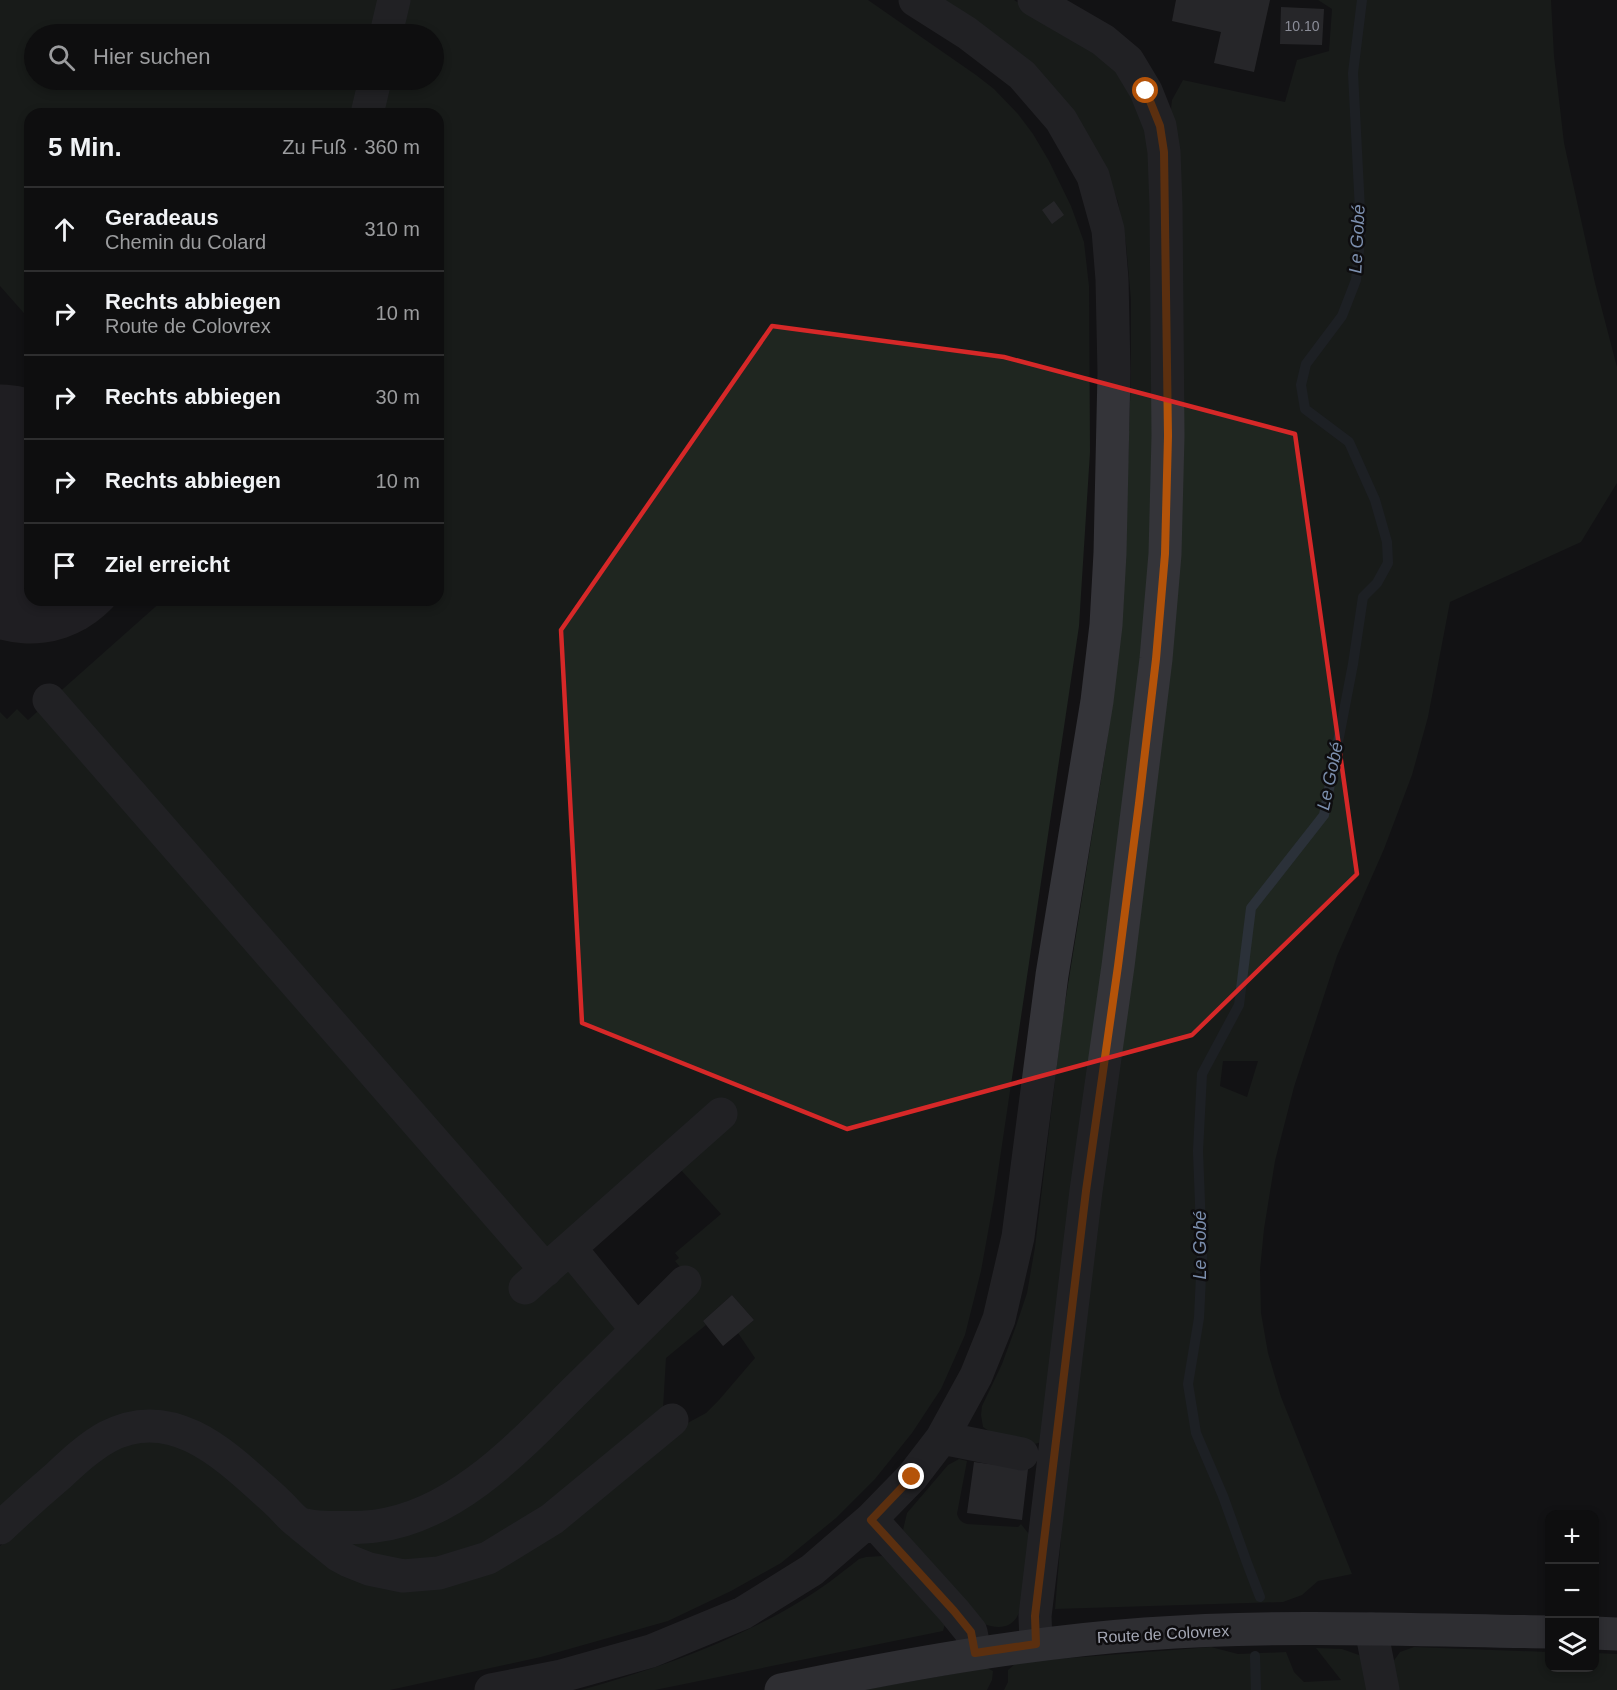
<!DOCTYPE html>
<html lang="de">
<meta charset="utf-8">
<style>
:root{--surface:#0e0e0f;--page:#1c1c1d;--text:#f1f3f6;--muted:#9b9c9e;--line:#2e2e2f}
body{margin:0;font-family:Arial,sans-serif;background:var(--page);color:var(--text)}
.controls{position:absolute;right:18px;bottom:18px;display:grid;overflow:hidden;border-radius:12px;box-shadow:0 3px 9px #0003}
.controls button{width:54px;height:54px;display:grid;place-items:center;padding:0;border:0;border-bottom:2px solid var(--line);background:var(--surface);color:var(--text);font:30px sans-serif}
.stop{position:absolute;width:18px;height:18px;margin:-14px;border:4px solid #b45309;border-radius:50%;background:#fff}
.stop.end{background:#b45309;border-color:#fff;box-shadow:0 2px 6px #0008}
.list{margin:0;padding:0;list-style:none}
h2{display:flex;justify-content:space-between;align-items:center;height:78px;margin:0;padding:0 24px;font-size:26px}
h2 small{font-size:20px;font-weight:400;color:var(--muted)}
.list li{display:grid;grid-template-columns:39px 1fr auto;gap:18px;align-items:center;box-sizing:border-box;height:84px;padding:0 24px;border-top:2px solid var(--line)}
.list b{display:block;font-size:22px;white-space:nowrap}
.list p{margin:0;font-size:20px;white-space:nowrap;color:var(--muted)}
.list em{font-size:20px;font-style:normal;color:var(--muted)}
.icon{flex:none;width:33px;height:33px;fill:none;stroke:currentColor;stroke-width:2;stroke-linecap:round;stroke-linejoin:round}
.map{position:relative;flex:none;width:1617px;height:1690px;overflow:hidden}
.search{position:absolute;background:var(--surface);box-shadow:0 3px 9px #0003;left:24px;top:24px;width:420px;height:66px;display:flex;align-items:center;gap:15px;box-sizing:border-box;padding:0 21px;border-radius:33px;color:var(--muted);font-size:22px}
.panel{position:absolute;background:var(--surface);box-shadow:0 3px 9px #0003;left:24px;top:108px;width:420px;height:498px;border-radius:18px}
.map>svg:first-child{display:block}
.green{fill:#1f2620;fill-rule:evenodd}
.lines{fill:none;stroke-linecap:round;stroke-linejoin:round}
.stream{stroke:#2b3139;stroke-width:10}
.taxiway{stroke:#2f2e33;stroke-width:90}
.runway{stroke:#2f2e33;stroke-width:225}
.building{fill:#3f3f44}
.minor{stroke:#343439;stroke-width:33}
.major{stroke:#505058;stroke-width:33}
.route{stroke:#b45309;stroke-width:8}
.marked{fill:none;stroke:#d62828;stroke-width:4.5;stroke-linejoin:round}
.labels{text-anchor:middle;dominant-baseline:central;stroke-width:5;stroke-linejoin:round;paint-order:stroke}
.number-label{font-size:14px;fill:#8b8d98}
.street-label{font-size:16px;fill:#a4a7b4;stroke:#0e0d0f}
.water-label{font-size:18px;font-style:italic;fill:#7c8fae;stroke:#0e0d0f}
</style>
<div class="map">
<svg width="1617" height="1690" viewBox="0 0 1617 1690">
<rect width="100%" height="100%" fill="#131214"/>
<path class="green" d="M0 0H382L374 34H34V80H364L356 114H30V320L0 286Z
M407 0H868L976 75 994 89 1018 114 1033 134 1049 161 1071 206 1084 242 1089 286 1090 452 1079 626 994 1199 981 1271 965 1335 941 1389 912 1433 875 1479 836 1518 781 1563 731 1591 668 1621 541 1657 390 1690H0V1546L69 1485 117 1446 133 1439 154 1436 177 1440 197 1448 216 1460 269 1509 336 1565 361 1577 383 1584 413 1587 441 1583 466 1576 517 1553 549 1533 586 1505 682 1426 706 1413 719 1400 755 1358 738 1333 754 1320 732 1295 703 1321 706 1325 666 1358 663 1409C605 1465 545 1522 469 1553 451 1560 432 1566 412 1567 402 1567 377 1563 367 1559 360 1556 354 1551 347 1548L345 1542 351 1539H369L404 1530 426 1522 458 1504 504 1475 699 1290 675 1261 679 1258 675 1253 721 1214 681 1170 736 1121 716 1099 513 1279 531 1301 573 1264 592 1287 619 1323 617 1337 505 1447 453 1486 411 1508 369 1518 319 1516 288 1499 222 1440 198 1426 175 1419 158 1416 139 1418 107 1427 94 1435 0 1518V712L7 719 17 709 28 720 163 600H438V114H380L388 80H434V34H399Z
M940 0H1014L1107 57 1148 119 1158 554 1045 1441 1028 1446 1029 1439 992 1433 983 1427 981 1415 982 1406 1002 1364 1016 1326 1027 1293 1035 1247 1062 1022 1106 748 1117 658 1124 581 1131 372V300L1126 244 1118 202 1104 167Z
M1318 0H1551L1554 56 1564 143 1595 283 1617 367V483L1581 542 1450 602 1428 717 1412 775 1384 849 1337 956 1294 1087 1275 1161 1264 1229 1260 1270 1261 1313 1268 1353 1281 1397 1352 1574 1318 1581 1302 1595 1283 1602 1055 1609 1069 1441 1143 844 1170 119 1172 100 1183 80 1285 102 1297 60 1329 51 1332 9ZM1223 1061H1258L1247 1097 1220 1086Z
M959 1459 967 1461 957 1514C959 1520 961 1522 967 1524L1018 1527 1021 1524 1032 1538 1020 1610C1014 1629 998 1630 982 1623L903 1530 907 1513 948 1465Z
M882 1556 947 1617 943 1631 655 1690H581C657 1669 731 1643 799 1602 820 1590 840 1574 859 1559L866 1557Z
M1211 1647 1238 1654 1286 1652 1294 1672 1304 1682 1341 1680 1316 1648 1342 1649 1390 1666 1400 1652 1414 1647 1549 1652 1550 1668H1594L1595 1653 1617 1654V1690H1004L1008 1682V1670L1015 1664 1044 1660Z
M987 1668 993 1671 992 1680 987 1690H862Z"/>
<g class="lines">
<path class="stream" d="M1260 1597 1247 1563 1223 1496 1196 1433 1188 1384 1199 1318 1202 1255 1198 1151 1202 1074 1239 1005 1251 908 1324 815 1353 664 1363 597 1377 583 1388 563 1387 542 1375 500 1349 442 1305 409 1301 385 1306 364 1342 316 1356 280 1361 230 1353 73 1362 0
M1255 1656 1256 1690"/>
<path class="taxiway" d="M0 520 11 510"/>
<path class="runway" d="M0 497 30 531"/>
</g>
<path class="building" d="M1176 0H1270L1254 72 1214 63 1221 32 1172 21Z
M1281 7 1324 9 1322 45 1280 44Z
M1054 201 1064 215 1052 224 1042 210Z
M732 1295 754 1320 723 1346 703 1321Z
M974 1462 1028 1469 1022 1520 967 1513Z"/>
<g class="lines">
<path class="minor" d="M1034 0 1103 40 1128 61 1146 91 1160 126 1164 152 1166 206 1168 436 1165 554 1156 659 1118 966 1086 1191 1035 1616 1036 1644
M386 34 394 0
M367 114 375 80
M49 700 546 1270
M570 1248 721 1114
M525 1288 570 1248 637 1330
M942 1438 1022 1454
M871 1519 954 1611 971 1632 975 1652
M301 1525 338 1555 349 1561 369 1569 403 1576 439 1573 488 1558 552 1519 672 1420
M0 1528C19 1510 38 1493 58 1476 73 1462 89 1447 107 1437 175 1401 230 1460 276 1501 284 1508 291 1518 299 1523 307 1529 364 1528 376 1526 455 1516 518 1448 572 1394 610 1357 647 1320 685 1282
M1371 1629 1383 1690
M491 1690 562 1676 651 1651 743 1613 812 1570 871 1519 912 1477 942 1438 976 1376 999 1319 1018 1237 1052 975 1097 701 1106 625 1110 553 1114 372 1112 279 1108 230 1093 176 1061 120 1022 75 967 33 915 0"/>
<path class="major" d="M1594 1633 1617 1634
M781 1690C902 1665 1022 1643 1145 1634 1279 1624 1415 1630 1550 1632"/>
</g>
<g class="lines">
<path class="route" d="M912 1477 871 1520 954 1611 971 1632 975 1653 1036 1644 1035 1616 1086 1191 1118 966 1139 803 1156 659 1165 554 1168 436 1164 152 1160 126 1146 91"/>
</g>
<path d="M0 0H1617V1690H0ZM772 326 1004 357 1295 434 1357 874 1192 1035 847 1129 582 1023 561 630Z" fill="#131214" fill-opacity=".55" fill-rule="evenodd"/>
<path class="marked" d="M772 326 1004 357 1295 434 1357 874 1192 1035 847 1129 582 1023 561 630Z"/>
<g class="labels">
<g class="number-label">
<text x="1302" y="26">10.10</text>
</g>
<g class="street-label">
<text transform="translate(1163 1634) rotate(-3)">Route de Colovrex</text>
</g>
<g class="water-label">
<text transform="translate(1357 239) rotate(-87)">Le Gobé</text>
<text transform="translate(1330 776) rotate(-78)">Le Gobé</text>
<text transform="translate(1200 1245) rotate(-90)">Le Gobé</text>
</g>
</g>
</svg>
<div class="controls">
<button>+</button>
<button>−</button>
<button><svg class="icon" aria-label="layers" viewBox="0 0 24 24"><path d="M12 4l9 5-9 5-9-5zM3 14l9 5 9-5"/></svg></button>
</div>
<div class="stop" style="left:1146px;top:91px"></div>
<div class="stop end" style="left:912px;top:1477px"></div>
<div class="search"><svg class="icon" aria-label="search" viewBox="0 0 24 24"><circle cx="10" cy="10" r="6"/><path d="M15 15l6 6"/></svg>Hier suchen</div>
<section class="panel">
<h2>5 Min.<small>Zu Fuß · 360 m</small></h2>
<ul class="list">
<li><svg class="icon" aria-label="ahead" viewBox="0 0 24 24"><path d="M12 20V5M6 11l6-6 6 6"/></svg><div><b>Geradeaus</b><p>Chemin du Colard</p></div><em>310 m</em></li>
<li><svg class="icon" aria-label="right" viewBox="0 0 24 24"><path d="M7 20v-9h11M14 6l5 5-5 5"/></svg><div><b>Rechts abbiegen</b><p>Route de Colovrex</p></div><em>10 m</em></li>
<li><svg class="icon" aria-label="right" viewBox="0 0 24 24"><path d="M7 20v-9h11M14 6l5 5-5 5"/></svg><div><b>Rechts abbiegen</b></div><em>30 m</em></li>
<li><svg class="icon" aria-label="right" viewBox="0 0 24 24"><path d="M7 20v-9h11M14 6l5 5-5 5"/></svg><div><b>Rechts abbiegen</b></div><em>10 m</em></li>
<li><svg class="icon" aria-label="arrive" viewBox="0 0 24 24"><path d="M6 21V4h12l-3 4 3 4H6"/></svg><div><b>Ziel erreicht</b></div></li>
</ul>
</section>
</div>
